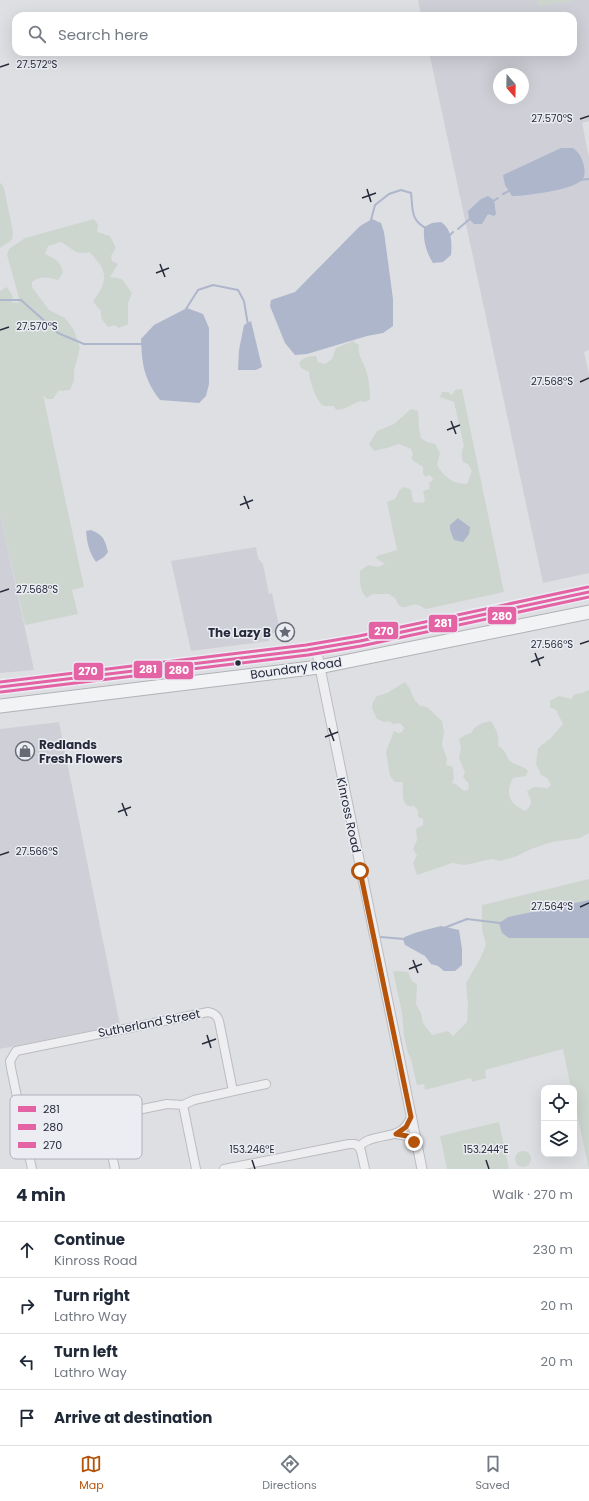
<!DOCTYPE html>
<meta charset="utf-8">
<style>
:root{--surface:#fff;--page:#f2f2f3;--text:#1f2937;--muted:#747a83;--line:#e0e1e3;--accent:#b45309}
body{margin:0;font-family:Poppins,sans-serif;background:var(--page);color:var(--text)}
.controls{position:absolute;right:12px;bottom:12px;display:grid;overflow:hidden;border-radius:8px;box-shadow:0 4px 16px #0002}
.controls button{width:36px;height:36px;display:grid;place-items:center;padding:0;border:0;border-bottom:1px solid var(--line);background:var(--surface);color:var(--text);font:20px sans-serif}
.compass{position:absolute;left:493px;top:68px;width:36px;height:36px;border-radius:50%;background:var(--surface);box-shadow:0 4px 16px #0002;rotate:160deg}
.stop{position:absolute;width:12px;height:12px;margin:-9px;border:3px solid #b45309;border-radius:50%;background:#fff}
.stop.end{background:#b45309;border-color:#fff;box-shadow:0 1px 4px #0008}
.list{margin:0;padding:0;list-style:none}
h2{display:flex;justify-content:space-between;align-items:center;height:52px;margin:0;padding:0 16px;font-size:17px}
h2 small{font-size:13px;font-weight:400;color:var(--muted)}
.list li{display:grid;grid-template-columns:26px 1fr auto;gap:12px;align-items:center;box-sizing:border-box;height:56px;padding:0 16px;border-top:1px solid var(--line)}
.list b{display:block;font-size:15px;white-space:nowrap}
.list p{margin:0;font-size:13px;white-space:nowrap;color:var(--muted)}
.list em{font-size:13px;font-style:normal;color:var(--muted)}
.icon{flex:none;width:22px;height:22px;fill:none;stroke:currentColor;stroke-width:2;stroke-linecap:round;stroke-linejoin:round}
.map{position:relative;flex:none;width:589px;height:1169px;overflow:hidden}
.search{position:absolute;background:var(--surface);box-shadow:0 4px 16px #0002;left:12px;right:12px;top:12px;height:44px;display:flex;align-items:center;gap:10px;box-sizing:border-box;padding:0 14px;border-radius:12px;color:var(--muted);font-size:15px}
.sheet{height:276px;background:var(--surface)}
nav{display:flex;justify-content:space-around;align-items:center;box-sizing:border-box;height:56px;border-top:1px solid var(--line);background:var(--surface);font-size:11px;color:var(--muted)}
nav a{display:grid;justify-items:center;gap:2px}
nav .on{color:var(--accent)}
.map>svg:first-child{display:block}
.built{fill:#cfd0d7;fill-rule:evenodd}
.green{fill:#ccd6cf;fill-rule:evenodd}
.water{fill:#aeb6cc}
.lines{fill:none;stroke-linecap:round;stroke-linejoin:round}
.stream{stroke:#aeb6cc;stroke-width:2}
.minor-casing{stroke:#bbbcc0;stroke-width:10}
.tertiary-casing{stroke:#bbbcc0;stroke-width:11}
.trunk-casing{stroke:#b1b2b7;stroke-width:15}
.minor{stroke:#eeeef0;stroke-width:8}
.tertiary{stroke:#eeeef0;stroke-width:9}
.trunk{stroke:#f2f3f4;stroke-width:13}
.bus-1-casing{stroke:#ebedf3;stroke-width:6}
.bus-2-casing{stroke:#ebedf3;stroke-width:6}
.bus-3-casing{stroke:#ebedf3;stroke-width:6}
.bus-1{stroke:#e463a4;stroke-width:3}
.bus-2{stroke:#e463a4;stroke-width:3}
.bus-3{stroke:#e463a4;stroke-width:3}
.route{stroke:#b45309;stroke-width:5}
.ticks{fill:none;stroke:#272a3a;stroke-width:1.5}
.bus-dot{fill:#272a3a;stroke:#ebedf3;stroke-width:1.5}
.labels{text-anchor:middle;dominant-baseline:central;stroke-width:3;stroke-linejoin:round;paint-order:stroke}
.poi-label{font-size:12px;font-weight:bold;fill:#272a3a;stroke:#ebedf3;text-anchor:end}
.street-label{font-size:12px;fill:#272a3a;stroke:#ebedf3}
.key{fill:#ebedf3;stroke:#b0b2bc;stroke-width:1}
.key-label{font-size:11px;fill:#272a3a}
.ticks-label{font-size:10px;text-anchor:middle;fill:#272a3a;stroke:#ebedf3;stroke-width:3;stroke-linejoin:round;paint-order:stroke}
.line-badge{stroke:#ebedf3;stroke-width:1.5}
.badge-label{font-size:11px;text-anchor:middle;font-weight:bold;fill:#fff}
</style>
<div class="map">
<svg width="589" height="1169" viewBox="0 0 589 1169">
<rect width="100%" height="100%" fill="#dedfe3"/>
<path class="built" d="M418 0H589V121L582 123 589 157V350L584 352 589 374V573L543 583 429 52H573V16H421ZM499 74H523V98H499Z
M0 513 34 670 0 673Z
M256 547 258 558 263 564 269 594 272 593 280 631 268 634 269 641 191 651 171 561Z
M59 722 120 1025 0 1049V729Z"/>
<path class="green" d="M537 0H576L538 7Z
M1 183 4 188 13 232 12 240 0 248V184Z
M94 219 98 225 97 232 110 236 116 248 111 256 112 261 118 264 110 277 122 279 132 293 128 303V324L119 328 115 325 108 327 101 318V311L98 308 93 301C109 281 108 270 89 252 76 256 72 248 61 242L48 246 45 254C55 259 61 261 63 273L58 280C48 277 41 276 32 282V287L49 310 65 318 74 330 80 348 74 370V380L70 390 58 391 53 399H47L43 395 84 587 72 590 78 614 25 625 0 513V291L7 287 13 297 11 302 18 303 19 298 7 255 9 249 25 238Z
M353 341 359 345C357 354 363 361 366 370 369 380 370 389 370 399L365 402 360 401 343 409 336 410 334 406C331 406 327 406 324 406 317 404 309 379 309 372L301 368 299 363C304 357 309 356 316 356L318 362 325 364 332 359 336 348Z
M462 389 504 592 426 609C411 600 414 607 401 607L397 603 396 599 389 594H372L367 598C359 591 360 580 360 571L368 565 378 567 385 564 376 558 377 556 397 550 387 502 395 499 400 489 405 487 411 490 413 502 423 503 425 500 423 492 425 490 430 489 429 483 433 480 432 477 429 475 426 477 423 474V467L412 460V456L413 455 411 449 399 444 387 448 374 451 369 444 377 431 394 424 411 409 418 411 419 428 421 438 427 442 435 444 440 453 437 465C444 477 453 484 467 484L472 471 468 464 463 462C461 456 461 451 464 446L454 402 440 397 442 392H448L452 395 455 390ZM458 518 470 527 450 530Z
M405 682 410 689 414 699 420 706 427 707 442 721 444 732 442 745 447 759 446 765 453 767 454 778 452 783 456 784 464 791 468 790 469 784 463 777 465 773 459 758 461 749 459 739 465 735 471 733C475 725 482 723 491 721 496 729 500 736 498 746 508 752 505 755 510 761 515 766 523 765 528 771L526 776 513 778C505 794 509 803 525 811 534 804 531 801 527 791L534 787 548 788 551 785 547 778 541 775 536 764 538 748 551 738 563 724 556 710 550 707V701L559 696 571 699 575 694 582 693 589 690V833L580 838 552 842 531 849 517 856 501 861 491 859 465 865 452 863 417 875 413 863 417 855 413 849 417 840 416 829 423 825V819L418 817V810L414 806C400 808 403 792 403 782H395L390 776 386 752 394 731 398 733 402 732 404 728 400 723 393 724 389 721 384 722 377 719 372 708 373 702 377 696 387 693Z
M589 879V900L508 917 499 923 530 938H589V1169L574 1101V1088H571L563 1049 485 1070 486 1078 472 1082 471 1078 425 1090 424 1084 417 1085 411 1059 408 1053 404 1036 402 1013 393 971 408 972 412 981 417 984 416 1004 421 1013 423 1023 432 1035 448 1031 453 1036 467 1022 468 1006 466 983 481 957 486 944 482 930V905Z
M499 1122 509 1169H447L440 1136Z
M515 1159a8 8 0 1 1 16 0a8 8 0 1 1-16 0Z"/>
<path class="water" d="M561 148H573C580 154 581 156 584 166 585 170 585 177 582 180 573 190 525 196 512 196L505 185 503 175Z
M488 196 494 200 496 214 494 216 488 214 482 224H474L469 219 468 211 481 199Z
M372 219 381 223 384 232 393 299V326L383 333 367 336 307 354 295 355 285 343 270 306 271 300 295 292 360 226Z
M441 222C452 229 452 242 451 255L443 262 433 263C426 252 423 241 424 227L432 223Z
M187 308 203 314 209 328V384L206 396 199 403 160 400C144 379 142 365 141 339L154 325Z
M251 321 262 367 256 370H238L239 350 244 325Z
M458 518 470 527 469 534 463 542 454 540 450 530V525Z
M91 530C103 535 105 539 108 552L104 557 96 562C89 552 87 543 86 531Z
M589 900V938H509L502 933 499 923 508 917Z
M441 926 459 930 462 949V965L455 971H444L438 966 431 964 425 956 405 945 403 939C406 934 433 928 441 926Z"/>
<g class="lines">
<path class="stream" d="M580 180 589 179
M503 194 511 190
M492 202 498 198
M371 220 375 205 389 194 401 190 411 193C413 208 410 220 426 228
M458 229 471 218
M448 234 450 235 453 232
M0 300H21L58 333 84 344H142
M186 309 198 290 213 285 238 290 244 301 248 325
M444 928 467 919 500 923
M381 937 404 939"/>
<g class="minor-casing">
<path id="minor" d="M183 1105 196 1169
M104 1117 115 1169
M25 1133 167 1104 183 1105 194 1100 266 1084
M396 1134 407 1136 418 1146
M359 1147 361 1151 365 1169
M32 1169 11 1068 10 1061 16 1051 208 1012C214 1013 217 1015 219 1021L233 1091
M224 1169 349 1144H355L359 1147C362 1144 365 1141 369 1140 387 1133 402 1139 411 1117"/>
</g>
<g class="tertiary-casing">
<path id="tertiary" d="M316 648 422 1169"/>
</g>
<g class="trunk-casing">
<path id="trunk" d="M0 687 307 650 360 641 589 592
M0 706 319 667 589 612"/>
</g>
<use href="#minor" class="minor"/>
<use href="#tertiary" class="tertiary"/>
<use href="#trunk" class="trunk"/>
<g class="bus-1-casing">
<path id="bus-1" d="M0 687 307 650 360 641 589 592"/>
</g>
<g class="bus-2-casing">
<path id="bus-2" d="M1 692 308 655 361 646 589 597"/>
</g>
<g class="bus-3-casing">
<path id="bus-3" d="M0 682 306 645 359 636 588 587"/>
</g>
<use href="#bus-1" class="bus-1"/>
<use href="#bus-2" class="bus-2"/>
<use href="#bus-3" class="bus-3"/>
</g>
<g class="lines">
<path class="route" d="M360 871 411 1117 406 1127 396 1134 407 1136 414 1142"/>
</g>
<path class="ticks" d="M0 67 9 64M580 119 589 116M367 189 371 202M362 198 376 193M160 264 165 277M156 273 169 268M0 330 9 327M580 382 589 378M451 421 456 434M447 430 460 425M244 496 249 509M240 505 253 500M0 592 9 589M580 644 589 641M535 653 540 666M531 662 544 657M329 728 334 741M325 737 338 732M122 803 127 816M118 812 131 807M0 855 9 852M580 907 589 903M413 960 418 973M409 969 422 964M207 1035 211 1048M202 1044 216 1039M252 1160 255 1169M486 1160 489 1169"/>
<defs>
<g id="sight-ring" transform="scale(1)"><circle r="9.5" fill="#ebedf3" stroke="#676975" stroke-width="1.5"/><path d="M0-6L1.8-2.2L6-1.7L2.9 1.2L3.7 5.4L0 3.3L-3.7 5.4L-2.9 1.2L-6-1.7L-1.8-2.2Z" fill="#676975"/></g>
<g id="shop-ring" transform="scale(1)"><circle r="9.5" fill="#ebedf3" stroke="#676975" stroke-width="1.5"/><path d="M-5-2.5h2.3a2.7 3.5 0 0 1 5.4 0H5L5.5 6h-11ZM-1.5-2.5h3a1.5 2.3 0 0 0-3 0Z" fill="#676975"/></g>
</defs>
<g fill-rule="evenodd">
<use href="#sight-ring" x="285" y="632"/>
<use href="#shop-ring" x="25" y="751"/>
</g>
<circle class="bus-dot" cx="238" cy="663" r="3.5"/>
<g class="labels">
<g class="poi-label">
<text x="271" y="632">The Lazy B</text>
<text x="39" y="744" text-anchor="start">Redlands<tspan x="39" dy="14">Fresh Flowers</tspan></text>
</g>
<g class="street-label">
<text transform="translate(296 668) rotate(-8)">Boundary Road</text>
<text transform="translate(349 815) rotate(78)">Kinross Road</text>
<text transform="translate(149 1023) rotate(-11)">Sutherland Street</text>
</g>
</g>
<rect x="10" y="1095" width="132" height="64" rx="6" class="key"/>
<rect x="18" y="1106" width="18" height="6" fill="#e463a4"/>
<rect x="18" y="1124" width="18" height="6" fill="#e463a4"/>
<rect x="18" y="1142" width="18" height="6" fill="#e463a4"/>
<g class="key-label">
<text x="43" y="1113">281</text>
<text x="43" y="1131">280</text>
<text x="43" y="1149">270</text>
</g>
<g class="ticks-label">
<text x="37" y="68">27.572°S</text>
<text x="552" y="122">27.570°S</text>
<text x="37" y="330">27.570°S</text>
<text x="552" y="385">27.568°S</text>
<text x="37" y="593">27.568°S</text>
<text x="552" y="648">27.566°S</text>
<text x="37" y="855">27.566°S</text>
<text x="552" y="910">27.564°S</text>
<text x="252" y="1153">153.246°E</text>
<text x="486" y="1153">153.244°E</text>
</g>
<g class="line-badge">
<rect x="487" y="606" width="30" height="19" rx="4" fill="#e463a4"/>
<rect x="428" y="614" width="30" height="19" rx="4" fill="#e463a4"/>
<rect x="368" y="621" width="31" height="19" rx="4" fill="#e463a4"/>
<rect x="133" y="660" width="30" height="19" rx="4" fill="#e463a4"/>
<rect x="164" y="661" width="30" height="19" rx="4" fill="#e463a4"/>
<rect x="73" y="662" width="31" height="19" rx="4" fill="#e463a4"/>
</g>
<g class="badge-label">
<text x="502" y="620">280</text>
<text x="443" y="627">281</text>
<text x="384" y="635">270</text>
<text x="148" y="673">281</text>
<text x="179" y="674">280</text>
<text x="88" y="675">270</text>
</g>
</svg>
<div class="controls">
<button><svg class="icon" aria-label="locate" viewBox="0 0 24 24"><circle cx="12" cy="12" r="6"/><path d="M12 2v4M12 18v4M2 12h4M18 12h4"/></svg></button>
<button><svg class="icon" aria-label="layers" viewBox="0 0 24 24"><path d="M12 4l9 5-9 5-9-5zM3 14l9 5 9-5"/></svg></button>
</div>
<svg class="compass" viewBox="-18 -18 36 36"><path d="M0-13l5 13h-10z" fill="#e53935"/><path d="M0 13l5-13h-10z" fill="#747a83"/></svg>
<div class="stop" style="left:360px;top:871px"></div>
<div class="stop end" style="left:414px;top:1142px"></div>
<div class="search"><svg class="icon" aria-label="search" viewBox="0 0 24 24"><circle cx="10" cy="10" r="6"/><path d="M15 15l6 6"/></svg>Search here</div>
</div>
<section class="sheet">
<h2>4 min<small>Walk · 270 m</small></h2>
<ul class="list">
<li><svg class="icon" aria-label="ahead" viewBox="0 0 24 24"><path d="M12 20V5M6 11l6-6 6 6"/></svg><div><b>Continue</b><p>Kinross Road</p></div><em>230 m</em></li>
<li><svg class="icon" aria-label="right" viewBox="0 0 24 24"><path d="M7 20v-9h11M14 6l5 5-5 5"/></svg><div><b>Turn right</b><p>Lathro Way</p></div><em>20 m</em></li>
<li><svg class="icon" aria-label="left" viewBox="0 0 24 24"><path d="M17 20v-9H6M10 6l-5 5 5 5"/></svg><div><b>Turn left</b><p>Lathro Way</p></div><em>20 m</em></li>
<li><svg class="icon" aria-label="arrive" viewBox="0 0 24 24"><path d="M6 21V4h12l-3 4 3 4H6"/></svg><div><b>Arrive at destination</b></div></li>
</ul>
</section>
<nav>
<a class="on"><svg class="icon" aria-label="map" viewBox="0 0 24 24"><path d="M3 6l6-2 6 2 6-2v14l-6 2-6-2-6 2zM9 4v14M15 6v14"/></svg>Map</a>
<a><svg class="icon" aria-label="directions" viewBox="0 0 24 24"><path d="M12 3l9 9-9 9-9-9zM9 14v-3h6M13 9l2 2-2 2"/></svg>Directions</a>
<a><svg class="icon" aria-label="saved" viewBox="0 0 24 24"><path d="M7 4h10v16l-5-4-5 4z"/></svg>Saved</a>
</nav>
